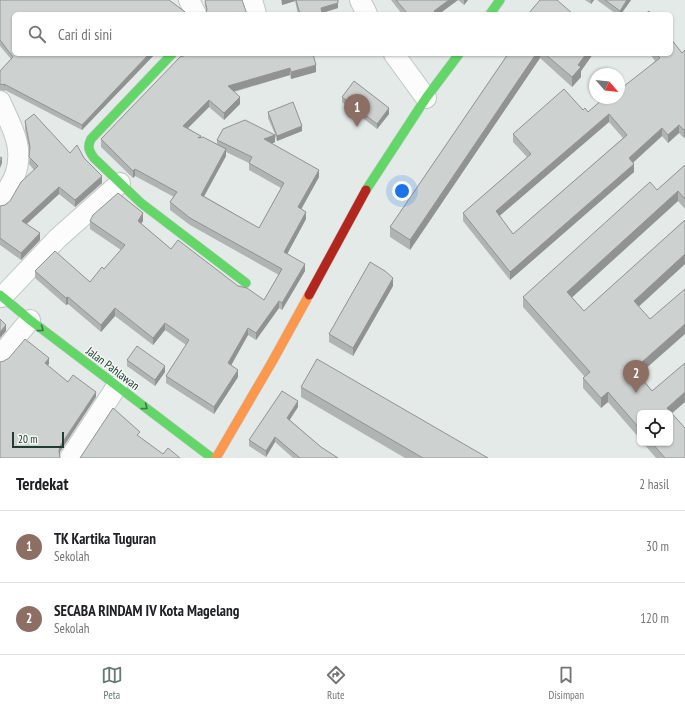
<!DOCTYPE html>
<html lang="id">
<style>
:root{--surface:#fff;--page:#f6f6f6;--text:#202124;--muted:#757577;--line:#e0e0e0;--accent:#677971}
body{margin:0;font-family:"PT Sans Narrow",sans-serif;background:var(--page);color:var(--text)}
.controls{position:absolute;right:12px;bottom:12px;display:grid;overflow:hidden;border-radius:6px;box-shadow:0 1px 3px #0004}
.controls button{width:36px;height:36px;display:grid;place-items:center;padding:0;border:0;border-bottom:1px solid var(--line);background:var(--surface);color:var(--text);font:20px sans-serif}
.compass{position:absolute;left:589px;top:68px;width:36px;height:36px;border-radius:50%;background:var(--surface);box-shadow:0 1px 3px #0004;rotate:118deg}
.scale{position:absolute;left:12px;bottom:10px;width:52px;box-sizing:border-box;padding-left:4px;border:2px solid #233c31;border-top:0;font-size:11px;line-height:14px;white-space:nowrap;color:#233c31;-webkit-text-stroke:3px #f3f8f5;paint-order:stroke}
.you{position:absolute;left:402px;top:191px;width:14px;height:14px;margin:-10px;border:3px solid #fff;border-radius:50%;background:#1a73e8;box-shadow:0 0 0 6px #1a73e833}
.badge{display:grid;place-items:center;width:26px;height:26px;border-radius:50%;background:var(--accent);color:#fff;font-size:13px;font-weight:700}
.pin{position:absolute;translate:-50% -33px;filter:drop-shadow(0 1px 2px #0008)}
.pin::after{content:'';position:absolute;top:21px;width:14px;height:12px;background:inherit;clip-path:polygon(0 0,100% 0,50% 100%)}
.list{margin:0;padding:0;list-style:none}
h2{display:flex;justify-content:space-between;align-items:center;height:52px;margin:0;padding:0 16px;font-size:17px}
h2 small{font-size:13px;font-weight:400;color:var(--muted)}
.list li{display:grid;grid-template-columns:26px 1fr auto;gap:12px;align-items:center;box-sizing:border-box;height:72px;padding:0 16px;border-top:1px solid var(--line)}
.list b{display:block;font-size:15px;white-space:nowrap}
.list p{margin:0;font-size:13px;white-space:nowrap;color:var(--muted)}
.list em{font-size:13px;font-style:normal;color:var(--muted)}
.icon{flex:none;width:22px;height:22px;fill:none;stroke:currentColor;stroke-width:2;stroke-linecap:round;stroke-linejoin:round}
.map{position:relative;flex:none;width:685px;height:458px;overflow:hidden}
.search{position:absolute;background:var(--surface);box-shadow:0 1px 3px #0004;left:12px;right:12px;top:12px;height:44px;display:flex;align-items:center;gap:10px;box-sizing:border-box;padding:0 14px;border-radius:6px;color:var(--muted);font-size:15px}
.sheet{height:196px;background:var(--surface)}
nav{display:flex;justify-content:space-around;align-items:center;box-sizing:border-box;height:56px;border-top:1px solid var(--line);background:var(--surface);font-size:11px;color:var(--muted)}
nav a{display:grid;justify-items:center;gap:2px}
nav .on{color:var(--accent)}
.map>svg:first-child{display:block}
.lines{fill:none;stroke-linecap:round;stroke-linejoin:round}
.street-casing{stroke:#c1c7c4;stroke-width:22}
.fast-casing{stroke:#c0c7c4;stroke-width:10}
.slow-casing{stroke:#c0c7c4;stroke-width:10}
.jam-casing{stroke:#c0c7c4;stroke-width:10}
.street{stroke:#fbfcfb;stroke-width:20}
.fast{stroke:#63d668;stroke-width:9}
.slow{stroke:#ff974d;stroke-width:9}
.jam{stroke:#b3261e;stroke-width:9}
.wall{fill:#b0b5b3;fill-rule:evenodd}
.shaded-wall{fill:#909392}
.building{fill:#cdd2d0;stroke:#909392;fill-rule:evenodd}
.oneway{stroke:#3d7a47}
.labels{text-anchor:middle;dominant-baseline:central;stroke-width:3;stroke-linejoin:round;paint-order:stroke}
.street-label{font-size:12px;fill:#233c31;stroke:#f3f8f5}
</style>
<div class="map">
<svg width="685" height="458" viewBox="0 0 685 458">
<rect width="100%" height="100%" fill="#e4eae7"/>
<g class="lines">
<g class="street-casing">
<path id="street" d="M189 0 196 14
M252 0 256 14
M360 0 367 14
M394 54 426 98
M0 101C11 126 25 147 15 175 12 184 5 193 0 202
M2 297 58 238 120 183
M0 356 30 320
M70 458 117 386"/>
</g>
<g class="fast-casing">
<path id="fast" d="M490 14 500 0
M172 54 91 139C87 147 89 151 94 158L141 203 246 283
M366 190 426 98 459 54
M0 295 30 320 212 458"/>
</g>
<g class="slow-casing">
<path id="slow" d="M216 458 272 362 309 295"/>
</g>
<g class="jam-casing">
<path id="jam" d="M309 295 366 190"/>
</g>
<use href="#street" class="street"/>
<use href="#fast" class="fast"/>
<use href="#slow" class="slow"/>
<use href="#jam" class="jam"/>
</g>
<path class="wall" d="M0 0 155 54 82 130 5 90V91L0 90V71L11 59 0 46Z
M281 0H338V8L322 13V14H298L295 1 282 5Z
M391 0H458L439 14H402Z
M458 0H468L464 5Z
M585 0H594L591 4Z
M597 0H631L621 14H616Z
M205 1 247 14H206L207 11 205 6Z
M685 50V137L684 138 679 133 668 143 662 136 633 163 634 172 510 280 463 221V213L527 157 513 142V134L583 110 588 112 619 98 655 61 650 54H671L682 53ZM609 122 623 138 513 234 499 216Z
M190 54 316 72 291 79 290 75 234 92 240 104 224 120 209 107 188 128 201 137 217 144V140L275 134 268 118V112L302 131 277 141 275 136V142L271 144 319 177 301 209 306 219 287 254 305 271 282 310 279 308 256 340 248 335 231 365 238 377 214 414 166 383V376L186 345 165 330 153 345 115 316 101 332 68 304 66 305 35 278V271L90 282 104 269 121 250 90 229V221H143L141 224 171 249 264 300 279 275 190 225 170 210V202L174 197 135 176 133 178 101 147V139ZM226 152 249 163V170L281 188 259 228 204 196 226 156Z
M508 54H593L581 71V77L572 87 540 58 410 250 390 237V227Z
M342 97 389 114 377 129 342 102Z
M25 121 70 153 84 158 102 183 75 207 59 194 27 224 40 240 21 260 0 245V206L5 205 10 201 34 170 29 164 30 152 25 129Z
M685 165V209L678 201 572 297 584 311 685 220V264L639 306 638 375 672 414 685 458H656L643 443H670L640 413V439L608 402 601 408 583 388V378L585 377 523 307V297L657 190Z
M393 286 353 356 329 342V334Z
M127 360 165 372 155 386 127 366Z
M301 387 488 458H405L301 397Z
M298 407 290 420 321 447 338 458H293L275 442 266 457 249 446V440Z"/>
<path class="shaded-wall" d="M282 0H295V1L282 5Z
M449 0H458L439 14H434V11Z
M464 0H468L464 5Z
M591 0H594L591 4Z
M627 0H631L621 14H620V11Z
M338 3V8L322 13V14H317L321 8Z
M149 54H155L82 130V125Z
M536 54H540V58L410 250V240Z
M586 54H593L581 71V77L572 87V77L578 65Z
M316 65V72L291 79V72Z
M290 68V75L228 93V86Z
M240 97V104L224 120V113Z
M209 100V107L183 133V126Z
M389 108V114L377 129V124Z
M609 114V122L496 219V211Z
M679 125V133L668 143V135Z
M302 126V131L277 141V136Z
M662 128V136L629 166V158Z
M685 129V137L684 138V130Z
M275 135V142L264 147V139Z
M226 149V156L201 202V195Z
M2 158V163L0 168V162Z
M634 164V172L510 280V272Z
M135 169V176L133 178V171Z
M319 170V177L298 215V207Z
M102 176V183L75 207V200Z
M59 187V194L22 228V221Z
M678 191V201L567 302V292Z
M306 212V219L284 260V252Z
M143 213V221L138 228V221Z
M40 233V240L21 260V253Z
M685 254V264L634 311V301Z
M305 264V271L282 310V303Z
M393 278V286L353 356V348Z
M68 297V304L66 305V298Z
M279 301V308L256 340V333Z
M115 308V316L101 332V325Z
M165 323V330L153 345V338Z
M685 324V334L634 379V369Z
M6 325V331L0 338V332Z
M248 328V335L228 371V363Z
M49 358V364L45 369V363Z
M165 366V372L155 386V380Z
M238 370V377L214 414V407Z
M96 392V397L60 452 59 457V451L60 446Z
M608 392V402L601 408V398Z
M685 392V402L670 415 667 408Z
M298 401V407L287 423V418Z
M275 437V442L266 457V451Z"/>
<path class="building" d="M0 0H169L184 11 187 14H14V54H149L82 125 4 84 5 85 0 84V71L13 57 0 40Z
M207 0H242L247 14H236L235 12 232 14H206L207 9 205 1Z
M296 0H338V3L321 8 322 13 317 14H300Z
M396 0H449L434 11 437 14H408Z
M540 0H557L573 14H528Z
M605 0H627L620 11Z
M649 11 651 14H645Z
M671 39 682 53 685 50V129L684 130 679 125 668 135 662 128 629 158 634 164 510 272 463 213 531 154 513 134 564 89 583 110 585 108 588 112 604 98H619V90L660 58 656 54H671ZM609 114 627 135 513 234 496 211Z
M190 54H313L316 65 291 72 290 68 228 86 240 97 224 113 209 100 183 126 201 136 198 138 203 137 226 149 201 195 259 228 284 183 249 163 252 157 217 140 223 129 245 120 275 135 264 139 319 170 298 207 306 212 284 252 305 264 282 303 279 301 256 333 248 328 228 363 238 370 214 407 166 376 189 340 165 323 153 338 115 308 101 325 68 297 66 298 35 271 55 251 90 282 102 267 104 269 125 245 90 221 93 215 118 193 143 213 138 221 171 249 178 240 238 286 247 288 264 300 282 269 190 218 170 202 177 192 135 169 133 171 101 139 180 57Z
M508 54H536L410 240 390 227Z
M545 54H586L578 65 581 67 572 77Z
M354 81 389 108 377 124 342 97Z
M293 102 302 126 277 136 268 112Z
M34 114 70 153 77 145 84 158 102 176 75 200 59 187 22 221 40 233 21 253 0 238V206L5 205 10 201 21 182 38 166 29 157 30 147 25 121Z
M0 157 2 158 0 162Z
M685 165V199L678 191 567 292 584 311 685 220V254L634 301 650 319 685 289V324L634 369 652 391 685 363V392L667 408 685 428V458H665L652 443H670V413H640V429L608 392 601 398 583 378 590 372 523 297 650 182 657 190Z
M370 262 385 271 393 278 353 348 329 334Z
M0 319 6 325 0 332Z
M25 339 49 358 45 363 68 382 73 375 96 392 60 446 59 451 60 458H0V362L4 361 9 358Z
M137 346 165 366 155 380 127 360Z
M317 359 488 458H423L301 387Z
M282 391 298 401 287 418 321 447 338 458H300L275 437 266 451 249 440Z
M113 408 140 432 137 435 163 454 168 448 180 458H80Z"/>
<defs><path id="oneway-chevron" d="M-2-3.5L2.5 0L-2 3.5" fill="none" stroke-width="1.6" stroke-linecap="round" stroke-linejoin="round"/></defs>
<g class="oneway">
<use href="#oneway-chevron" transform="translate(41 329) rotate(37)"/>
<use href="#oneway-chevron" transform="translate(145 407) rotate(37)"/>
</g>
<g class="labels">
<g class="street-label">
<text transform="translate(113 368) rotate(37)">Jalan Pahlawan</text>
</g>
</g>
</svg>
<div class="controls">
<button><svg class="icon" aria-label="locate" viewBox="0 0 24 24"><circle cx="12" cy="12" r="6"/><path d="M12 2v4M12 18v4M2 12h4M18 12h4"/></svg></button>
</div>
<svg class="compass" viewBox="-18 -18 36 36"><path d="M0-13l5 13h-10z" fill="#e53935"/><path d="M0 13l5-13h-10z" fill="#757577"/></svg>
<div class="scale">20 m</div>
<div class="you"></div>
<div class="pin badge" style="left:357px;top:127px;background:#8d6e63">1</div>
<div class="pin badge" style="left:636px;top:393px;background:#8d6e63">2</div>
<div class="search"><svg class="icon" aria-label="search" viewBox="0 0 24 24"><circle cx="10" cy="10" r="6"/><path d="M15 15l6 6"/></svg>Cari di sini</div>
</div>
<section class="sheet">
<h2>Terdekat<small>2 hasil</small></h2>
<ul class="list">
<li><span class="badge" style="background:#8d6e63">1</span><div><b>TK Kartika Tuguran</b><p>Sekolah</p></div><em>30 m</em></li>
<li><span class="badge" style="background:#8d6e63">2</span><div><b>SECABA RINDAM IV Kota Magelang</b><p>Sekolah</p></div><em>120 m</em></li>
</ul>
</section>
<nav>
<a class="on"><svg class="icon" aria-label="map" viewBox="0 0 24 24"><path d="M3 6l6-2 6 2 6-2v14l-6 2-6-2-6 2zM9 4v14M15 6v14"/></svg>Peta</a>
<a><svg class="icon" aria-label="directions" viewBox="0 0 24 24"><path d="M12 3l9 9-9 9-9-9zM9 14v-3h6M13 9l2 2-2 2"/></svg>Rute</a>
<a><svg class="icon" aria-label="saved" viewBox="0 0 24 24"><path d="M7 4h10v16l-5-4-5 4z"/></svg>Disimpan</a>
</nav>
